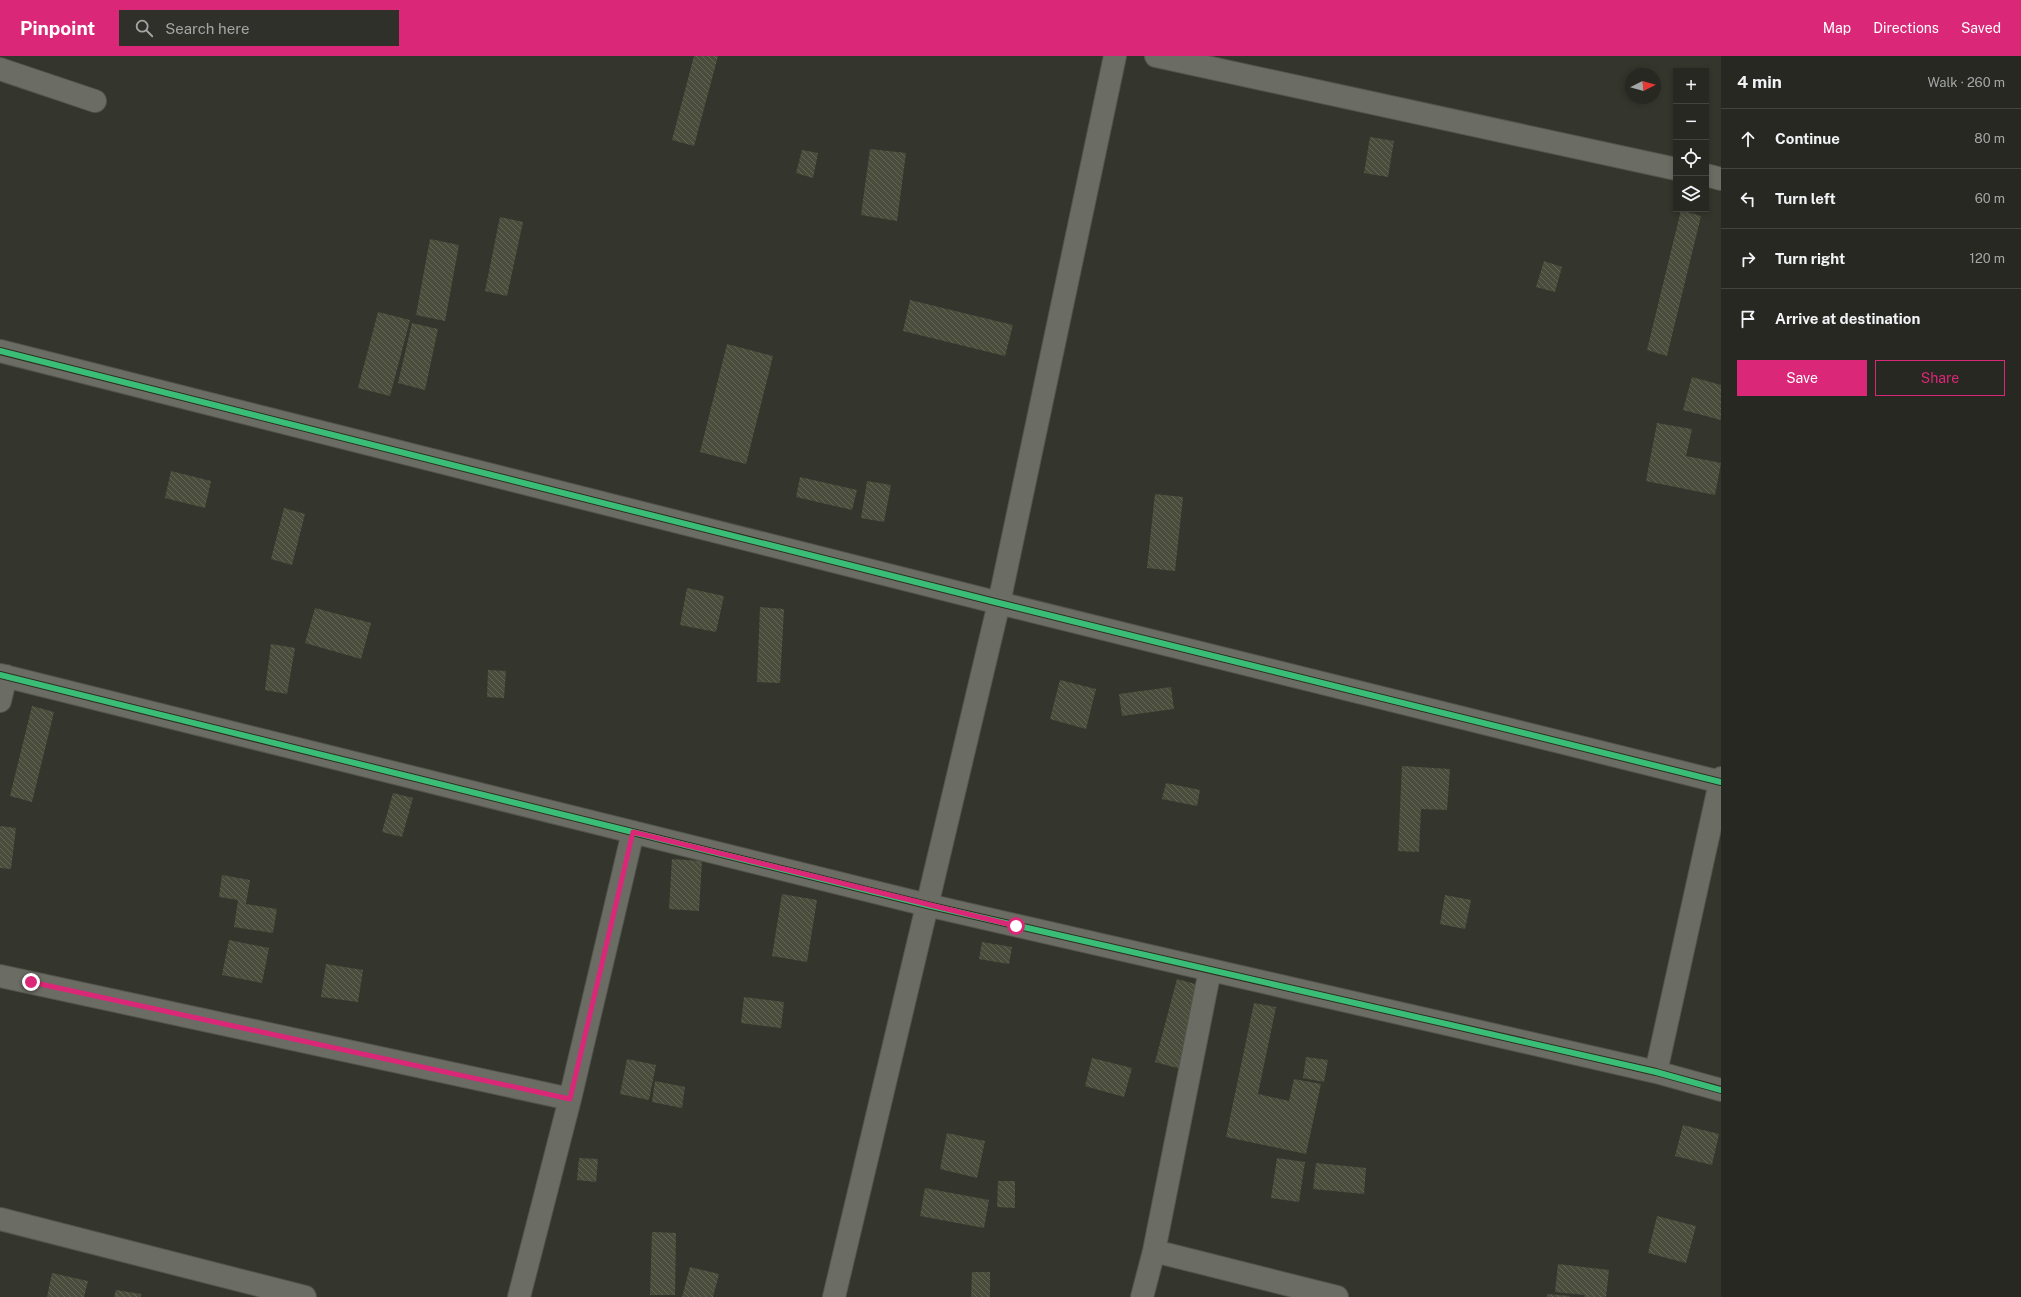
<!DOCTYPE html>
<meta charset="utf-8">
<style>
:root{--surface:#272822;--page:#2f302a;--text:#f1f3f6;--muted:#a4a6a5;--line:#434440;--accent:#db2777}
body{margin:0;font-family:"Public Sans",sans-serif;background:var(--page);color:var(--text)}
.controls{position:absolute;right:12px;top:12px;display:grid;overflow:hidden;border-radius:0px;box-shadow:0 2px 6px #0003}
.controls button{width:36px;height:36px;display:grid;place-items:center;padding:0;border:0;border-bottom:1px solid var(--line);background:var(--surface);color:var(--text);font:20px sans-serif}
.compass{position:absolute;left:1625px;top:12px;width:36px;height:36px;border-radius:50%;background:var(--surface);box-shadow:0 2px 6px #0003;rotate:84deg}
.stop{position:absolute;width:12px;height:12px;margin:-9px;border:3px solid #db2777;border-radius:50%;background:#fff}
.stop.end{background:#db2777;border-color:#fff;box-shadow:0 1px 4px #0008}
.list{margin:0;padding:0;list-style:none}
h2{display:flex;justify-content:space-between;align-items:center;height:52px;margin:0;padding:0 16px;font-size:17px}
h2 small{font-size:13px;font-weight:400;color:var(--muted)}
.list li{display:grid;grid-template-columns:26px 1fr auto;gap:12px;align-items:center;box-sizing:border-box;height:60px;padding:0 16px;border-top:1px solid var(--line)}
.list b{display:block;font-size:15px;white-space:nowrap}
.list em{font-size:13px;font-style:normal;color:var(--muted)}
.actions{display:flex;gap:8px;padding:12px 16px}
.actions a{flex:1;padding:9px 0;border:1px solid var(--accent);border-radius:0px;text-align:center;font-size:14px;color:var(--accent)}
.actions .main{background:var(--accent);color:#fff}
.icon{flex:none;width:22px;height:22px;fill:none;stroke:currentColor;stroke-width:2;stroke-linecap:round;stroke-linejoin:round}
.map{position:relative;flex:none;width:1721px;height:1241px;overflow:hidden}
header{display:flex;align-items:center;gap:24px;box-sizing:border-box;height:56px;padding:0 20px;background:var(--accent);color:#fff}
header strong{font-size:19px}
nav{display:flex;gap:22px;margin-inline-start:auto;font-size:14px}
.search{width:280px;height:36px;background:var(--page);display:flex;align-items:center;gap:10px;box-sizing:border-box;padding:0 14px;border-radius:0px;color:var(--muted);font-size:15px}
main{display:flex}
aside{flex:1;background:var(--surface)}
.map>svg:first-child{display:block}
.building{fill:url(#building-back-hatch)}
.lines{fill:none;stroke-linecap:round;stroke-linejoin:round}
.minor-casing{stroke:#53554c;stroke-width:24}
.minor{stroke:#6b6d65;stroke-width:22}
.cycleway-casing{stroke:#2d301f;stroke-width:8}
.cycleway{stroke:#3abd76;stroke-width:6}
.route{stroke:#db2777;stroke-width:5}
</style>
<header>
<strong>Pinpoint</strong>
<div class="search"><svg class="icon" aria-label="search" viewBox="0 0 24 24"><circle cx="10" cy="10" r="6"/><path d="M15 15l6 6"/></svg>Search here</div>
<nav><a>Map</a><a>Directions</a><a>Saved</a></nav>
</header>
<main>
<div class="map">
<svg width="1721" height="1241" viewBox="0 0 1721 1241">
<defs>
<pattern id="building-back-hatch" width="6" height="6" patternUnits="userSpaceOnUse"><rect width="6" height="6" fill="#4a4c3c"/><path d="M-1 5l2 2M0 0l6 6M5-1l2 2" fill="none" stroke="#656658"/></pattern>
</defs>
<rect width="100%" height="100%" fill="#34362d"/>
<path class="building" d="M694 0H718L694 90 672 84Z
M1370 81 1394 85 1388 121 1364 117Z
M870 93 906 97 897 165 861 159Z
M802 94 818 97 813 122 796 117Z
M1681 154 1701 160 1667 300 1647 294Z
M500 161 523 166 507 240 485 235Z
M430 183 459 189 445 265 416 259Z
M1544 205 1562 211 1555 236 1536 231Z
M910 244 1013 269 1005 300 903 275Z
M378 256 410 264 390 340 358 332Z
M412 267 438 273 425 334 398 327Z
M727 288 773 300 746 408 700 396Z
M1692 321 1721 329V364L1683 354Z
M1657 367 1692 373 1686 400 1721 407 1715 439 1646 425Z
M171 415 211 425 205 452 165 442Z
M800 421 857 434 852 454 796 441Z
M867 425 891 429 884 466 861 462Z
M1155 438 1183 441 1175 515 1147 512Z
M284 452 305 458 292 509 271 503Z
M687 532 724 540 716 576 680 569Z
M760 551 784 553 780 627 757 626Z
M315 552 371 567 361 603 305 587Z
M271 588 295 592 287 638 265 634Z
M488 614 506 615 504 642 487 641Z
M1060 624 1096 633 1086 673 1050 663Z
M1171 631 1174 653 1122 660 1119 638Z
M32 650 54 656 32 746 10 740Z
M1402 710 1450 713 1447 754 1421 753 1419 796 1398 795Z
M1166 727 1200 734 1197 750 1162 743Z
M393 737 413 742 402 781 382 776Z
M0 770 16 772 11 813 0 812Z
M672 803 702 805 699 855 669 853Z
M222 819 250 824 246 848 277 853 273 877 234 871 238 844 219 841Z
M782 838 817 844 807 906 772 900Z
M1445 839 1471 844 1465 873 1440 868Z
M229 884 269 892 262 927 222 919Z
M982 886 1012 891 1009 908 979 903Z
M326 908 363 914 358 946 321 941Z
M1177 923 1210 932 1188 1015 1155 1006Z
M744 941 784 946 781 972 741 967Z
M1254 947 1276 951 1258 1038 1289 1045 1294 1023 1321 1028 1306 1098 1226 1081Z
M1306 1001 1328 1004 1324 1026 1303 1022Z
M1092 1002 1132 1012 1124 1041 1085 1030Z
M627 1003 656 1009 649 1044 620 1038Z
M655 1025 685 1031 682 1052 652 1046Z
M1683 1069 1719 1078 1712 1109 1675 1100Z
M947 1077 985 1085 977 1122 940 1113Z
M579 1102 598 1103 596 1126 577 1124Z
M1277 1102 1305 1106 1299 1146 1271 1142Z
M1316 1107 1366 1112 1364 1138 1313 1133Z
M998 1125H1015V1152L997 1151Z
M925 1132 989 1144 984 1172 920 1160Z
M1657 1160 1696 1170 1686 1207 1648 1197Z
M652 1176 676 1177 675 1239H650Z
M1558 1208 1609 1214 1606 1241H1584L1585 1239 1555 1236Z
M690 1211 719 1218 713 1241H682Z
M972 1216H990V1241H971Z
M52 1217 88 1225 84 1241H47Z
M116 1234 141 1238V1241H114Z
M1547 1238 1570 1240V1241H1547Z"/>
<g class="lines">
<g class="minor-casing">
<path id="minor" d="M1156 0 1676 113
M0 13 95 45
M1706 119 1721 123
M0 295 999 547 1721 726
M0 619 927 849 1656 1016 1721 1034
M0 645 6 620
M0 920 570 1043
M1656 1016 1721 722
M0 1163 305 1241
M1154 1195 1337 1241
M519 1241 570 1043 633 776
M834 1241 999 547 1115 0
M1142 1241 1154 1195 1210 914"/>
</g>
<use href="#minor" class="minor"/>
<g class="cycleway-casing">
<path id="cycleway" d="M0 295 999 547 1721 726
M0 619 927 849 1656 1016 1721 1034"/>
</g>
<use href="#cycleway" class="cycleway"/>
</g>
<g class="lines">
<path class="route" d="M31 926 570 1043 633 776 1016 870"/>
</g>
</svg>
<div class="controls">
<button>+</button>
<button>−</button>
<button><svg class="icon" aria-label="locate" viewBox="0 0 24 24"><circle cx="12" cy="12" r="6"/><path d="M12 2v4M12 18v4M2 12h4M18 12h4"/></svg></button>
<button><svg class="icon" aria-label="layers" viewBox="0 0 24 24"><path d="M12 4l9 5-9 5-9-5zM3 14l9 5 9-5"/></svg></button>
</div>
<svg class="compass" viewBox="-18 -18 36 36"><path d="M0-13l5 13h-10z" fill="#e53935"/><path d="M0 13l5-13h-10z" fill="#a4a6a5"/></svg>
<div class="stop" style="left:1016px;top:870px"></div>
<div class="stop end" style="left:31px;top:926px"></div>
</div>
<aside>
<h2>4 min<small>Walk · 260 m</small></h2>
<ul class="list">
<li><svg class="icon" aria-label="ahead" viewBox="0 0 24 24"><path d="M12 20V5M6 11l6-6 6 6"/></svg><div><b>Continue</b></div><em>80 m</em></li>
<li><svg class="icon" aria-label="left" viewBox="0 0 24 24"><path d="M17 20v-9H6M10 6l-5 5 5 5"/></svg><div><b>Turn left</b></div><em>60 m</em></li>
<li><svg class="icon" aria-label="right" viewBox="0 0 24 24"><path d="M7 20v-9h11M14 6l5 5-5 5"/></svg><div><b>Turn right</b></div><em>120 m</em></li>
<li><svg class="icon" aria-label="arrive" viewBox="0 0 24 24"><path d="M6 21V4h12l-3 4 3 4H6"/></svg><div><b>Arrive at destination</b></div></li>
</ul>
<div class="actions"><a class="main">Save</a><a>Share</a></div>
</aside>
</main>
